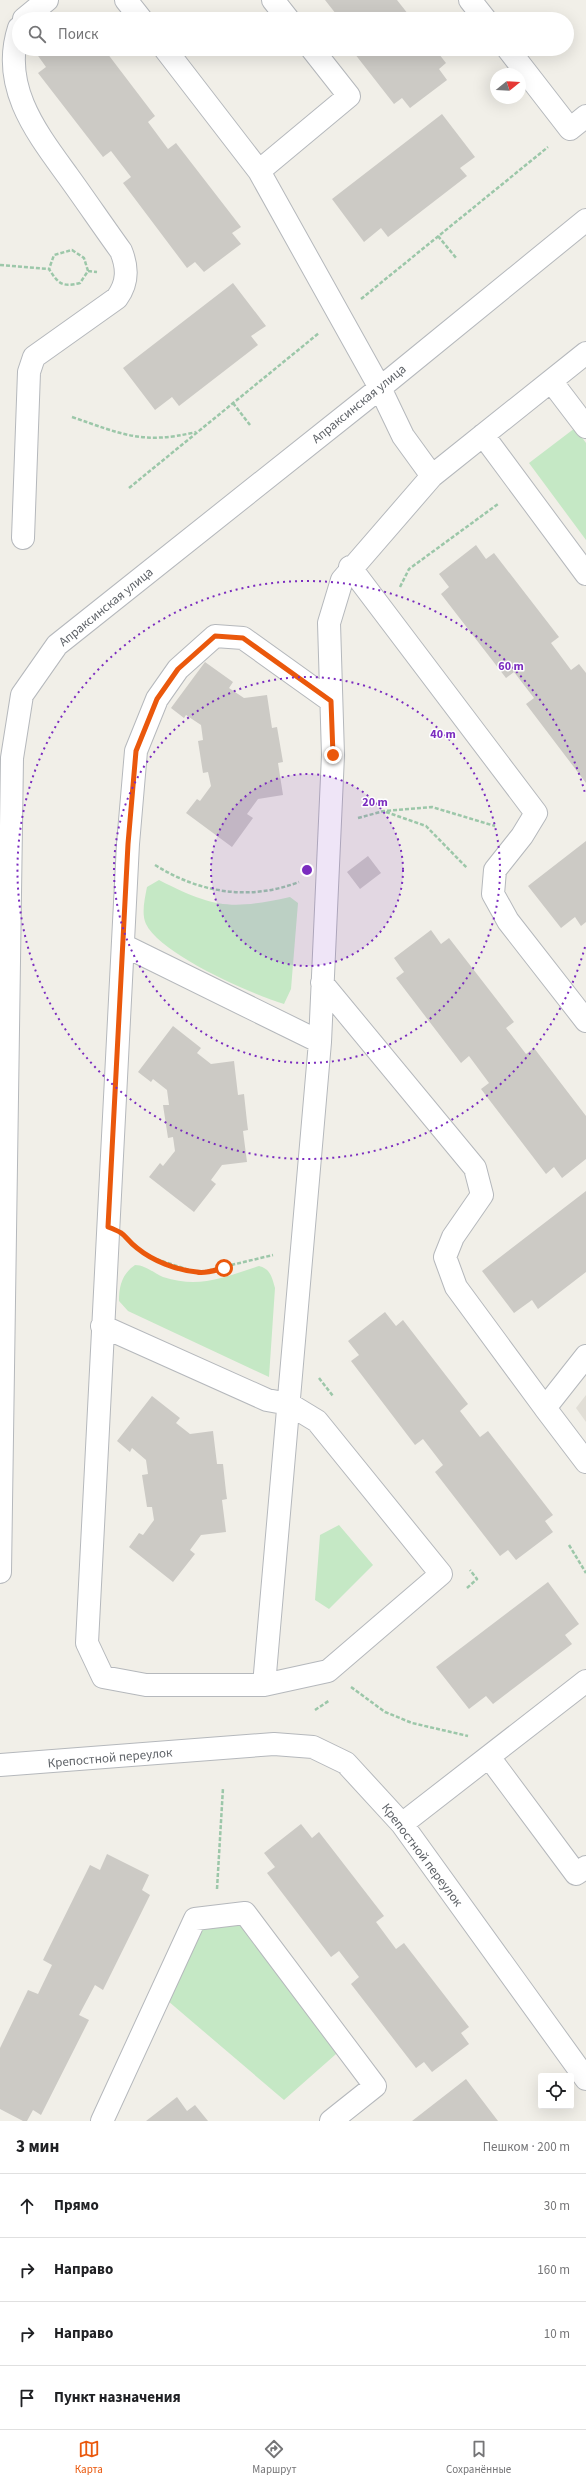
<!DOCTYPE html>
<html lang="ru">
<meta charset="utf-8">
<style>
:root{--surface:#fff;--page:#f6f6f6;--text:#202124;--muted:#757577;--line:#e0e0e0;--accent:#ea580c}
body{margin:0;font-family:"Source Sans 3",sans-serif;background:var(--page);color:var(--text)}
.controls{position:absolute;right:12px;bottom:12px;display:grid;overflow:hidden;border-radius:4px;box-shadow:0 4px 16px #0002}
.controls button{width:36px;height:36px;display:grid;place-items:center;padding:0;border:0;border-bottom:1px solid var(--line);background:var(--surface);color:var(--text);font:20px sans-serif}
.compass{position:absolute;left:490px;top:68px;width:36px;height:36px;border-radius:50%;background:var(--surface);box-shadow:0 4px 16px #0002;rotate:72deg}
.stop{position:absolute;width:12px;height:12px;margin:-9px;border:3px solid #ea580c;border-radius:50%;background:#fff}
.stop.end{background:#ea580c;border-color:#fff;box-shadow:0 1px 4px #0008}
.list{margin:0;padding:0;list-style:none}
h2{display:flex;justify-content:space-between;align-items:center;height:52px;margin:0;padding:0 16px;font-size:17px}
h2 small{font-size:13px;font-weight:400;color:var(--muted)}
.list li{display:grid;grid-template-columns:26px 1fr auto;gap:12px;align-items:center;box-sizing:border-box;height:64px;padding:0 16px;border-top:1px solid var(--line)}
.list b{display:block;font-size:15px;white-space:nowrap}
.list em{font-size:13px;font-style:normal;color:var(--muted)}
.icon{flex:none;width:22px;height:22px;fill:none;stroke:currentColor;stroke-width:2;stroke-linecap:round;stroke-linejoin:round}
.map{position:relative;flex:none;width:586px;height:2121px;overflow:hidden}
.search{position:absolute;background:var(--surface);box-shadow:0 4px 16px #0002;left:12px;right:12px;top:12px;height:44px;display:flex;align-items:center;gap:10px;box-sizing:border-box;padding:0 14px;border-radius:22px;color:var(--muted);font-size:15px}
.sheet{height:308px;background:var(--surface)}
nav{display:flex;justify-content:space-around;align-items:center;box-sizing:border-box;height:56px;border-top:1px solid var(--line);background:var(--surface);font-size:11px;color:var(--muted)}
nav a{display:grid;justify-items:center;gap:2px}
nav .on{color:var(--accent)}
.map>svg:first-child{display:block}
.education{fill:#e1ded6}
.green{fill:#c5e8c5}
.building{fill:#cccac5}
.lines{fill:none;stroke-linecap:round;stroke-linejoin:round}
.minor-casing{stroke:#b5b8bc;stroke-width:24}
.path{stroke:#9cc7a9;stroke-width:2.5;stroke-dasharray:4 2;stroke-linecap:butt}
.minor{stroke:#fff;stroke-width:22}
.route{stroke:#ea580c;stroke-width:5}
.ring{fill:none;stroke:#7b2cbf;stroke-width:2;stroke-dasharray:2 4}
.labels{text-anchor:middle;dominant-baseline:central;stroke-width:3;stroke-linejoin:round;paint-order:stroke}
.street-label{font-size:13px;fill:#5f6368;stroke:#fff}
.centre{fill:#7b2cbf;stroke:#fff;stroke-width:2}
.ring-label{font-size:12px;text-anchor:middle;font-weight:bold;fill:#7b2cbf;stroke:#fff;stroke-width:3;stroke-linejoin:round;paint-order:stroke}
</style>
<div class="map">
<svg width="586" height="2121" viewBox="0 0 586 2121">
<rect width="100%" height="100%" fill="#f1efe8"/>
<path class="education" d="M586 1395V1422L576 1408Z"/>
<path class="green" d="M575 428 586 443V540L529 463Z
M159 880C214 908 230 910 290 897L298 903 291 989 284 1004C251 994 160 954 146 924 141 913 145 898 147 887Z
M135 1265C145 1265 154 1273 163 1277 200 1289 225 1277 259 1266 271 1269 272 1278 275 1288L269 1377 128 1311 119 1301C119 1286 122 1274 135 1265Z
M339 1525 373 1565 329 1609 315 1600 320 1535Z
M245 1913 344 2047 284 2100 161 1995 195 1919Z"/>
<path class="building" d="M325 0H397L412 19H330L336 14Z
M41 49H104L155 116 148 122 168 149 176 143 241 227 232 233 241 244 204 272 195 262 187 268 123 183 131 177 111 151 103 157 38 73 46 67 36 53Z
M351 49H435L446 63 439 69 447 80 410 108 402 98 394 104Z
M442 114 475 157 460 168 467 176 388 237 381 228 364 242 332 199Z
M233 283 266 326 251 336 258 345 179 406 172 397 155 410 123 368Z
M476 545 486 559 494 553 559 637 551 643 571 670 579 664 586 673V783L526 704 534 698 514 672 506 678 441 594 449 587 439 574Z
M205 662 233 682 229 688 244 698 267 695 272 728 277 727 283 762 278 763 283 795 258 799 247 814 253 818 232 847 186 813 197 799 200 801 211 786 208 772 203 773 198 741 203 740 201 725 186 715 184 718 171 708Z
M586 841V922L581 926 575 917 561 928 528 886Z
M368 856 381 873 360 889 347 872Z
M431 930 441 944 449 938 514 1022 506 1028 526 1054 534 1048 586 1116V1159L562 1178 554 1167 546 1174 481 1089 489 1083 469 1056 461 1063 396 978 404 972 394 958Z
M173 1026 201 1048 197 1053 211 1064 234 1061 238 1095 244 1094 247 1122 248 1130 243 1131 247 1162 222 1165 211 1180 216 1184 194 1212 149 1177 160 1163 163 1166 175 1151 173 1137 168 1138 163 1105H169L167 1090 153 1079 151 1082 138 1072Z
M586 1191V1272L538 1309 532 1300 514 1313 482 1271Z
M385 1312 396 1326 403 1320 468 1404 460 1411 480 1437 488 1431 553 1515 545 1521 553 1532 516 1560 508 1550 500 1556 435 1472 443 1465 423 1439 415 1445 351 1361 359 1355 348 1341Z
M152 1396 180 1418 176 1423 190 1434 213 1431 217 1464H223L226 1492 227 1499 222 1500 226 1532 201 1535 190 1550 195 1554 173 1582 129 1547 139 1533 143 1535 154 1520 152 1507H147L142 1475 148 1474 146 1460 132 1448 130 1452 117 1441Z
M548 1582 579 1624 565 1635 572 1644 493 1704 486 1696 469 1709 436 1667Z
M301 1824 312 1838 319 1832 384 1916 376 1922 396 1949 404 1943 469 2027 461 2033 469 2044 432 2072 424 2062 416 2068 351 1984 359 1977 339 1951 331 1957 267 1873 275 1867 264 1853Z
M107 1854 149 1875 142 1890 150 1895 103 1990 95 1985 79 2015 89 2020 41 2115 33 2110 27 2121H23L0 2109V2048L28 1990 38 1994 52 1965 43 1960 90 1865 100 1870Z
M466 2079 498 2121H412Z
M177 2097 187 2111 195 2105 208 2121H146Z"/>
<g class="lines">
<g class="minor-casing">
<path id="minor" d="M126 0 141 19
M273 0 288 19
M470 0 485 19
M24 19 47 0
M19 28C0 86 36 132 68 176 86 201 103 226 121 251 128 268 128 283 117 298L34 357 29 372 23 538
M165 49 259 171 380 388 403 436 432 476
M508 49 570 129 586 116
M259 171 349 96 312 49
M551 381 586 427
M483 435 586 574
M350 567 536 813 522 836 495 870 493 894 508 921 586 1021
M123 945 320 1042
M322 983 475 1168 482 1195 453 1237 445 1257 456 1287 545 1408
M102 1326 267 1400 289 1404 317 1421 441 1574 328 1671 264 1685H146L103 1677 87 1643 128 844 136 751 157 699 178 669 215 636 243 638 331 701
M586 1356 545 1408 586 1462
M0 1572 12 758 22 695 57 645 380 388 586 220
M264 1685 320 1042 333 755 329 623 342 580 432 476 586 353
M489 1757 576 1874 586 1867
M0 1765 274 1744 313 1747 346 1763 402 1824 586 2079
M402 1824 586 1681
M102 2121 195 1919 245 1913 375 2086 331 2121"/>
</g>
<path class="path" d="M438 236 457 259
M72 250 84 258 88 271 80 283C63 287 59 285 49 269L54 255Z
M0 265 49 269
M88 271 97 272
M361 299 548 147
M233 403 250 425
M72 417C122 434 142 445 196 432
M129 488 319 333
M400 587 409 569 498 504
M386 812 426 826 467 868
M358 818 384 811 432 807 495 826
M155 865C200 893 249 901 299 882
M136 1247 150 1257 198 1273 273 1255
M319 1378 333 1396
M569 1545 586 1573
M467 1588 477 1579 470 1570
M351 1687 385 1712 412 1723 468 1736
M315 1710 330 1700
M217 1889 223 1788"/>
<use href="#minor" class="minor"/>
</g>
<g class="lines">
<path class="route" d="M224 1268C216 1270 205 1274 197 1272 176 1270 153 1261 137 1248 123 1237 128 1234 108 1227L128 844 136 751 157 699 178 669 215 636 243 638 331 701 333 755"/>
</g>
<circle cx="307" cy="870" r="96" fill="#7b2cbf" fill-opacity=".12"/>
<g class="ring">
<circle cx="307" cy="870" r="96"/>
<circle cx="307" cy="870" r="193"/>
<path d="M585 947A289 289 0 1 1 585 793"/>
</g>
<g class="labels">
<g class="street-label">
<text transform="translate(359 404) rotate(-39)">Апраксинская улица</text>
<text transform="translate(106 607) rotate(-39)">Апраксинская улица</text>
<text transform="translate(110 1758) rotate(-5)">Крепостной переулок</text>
<text transform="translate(422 1855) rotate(53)">Крепостной переулок</text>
</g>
</g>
<circle cx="307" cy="870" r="6" class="centre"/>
<g class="ring-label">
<text x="511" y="670">60 m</text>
<text x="443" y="738">40 m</text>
<text x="375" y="806">20 m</text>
</g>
</svg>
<div class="controls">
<button><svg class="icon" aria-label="locate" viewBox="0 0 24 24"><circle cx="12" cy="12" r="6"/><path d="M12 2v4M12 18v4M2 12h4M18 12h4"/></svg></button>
</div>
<svg class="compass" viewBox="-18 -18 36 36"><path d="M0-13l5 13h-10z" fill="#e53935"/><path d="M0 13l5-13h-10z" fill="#757577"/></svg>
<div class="stop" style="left:224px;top:1268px"></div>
<div class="stop end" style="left:333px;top:755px"></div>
<div class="search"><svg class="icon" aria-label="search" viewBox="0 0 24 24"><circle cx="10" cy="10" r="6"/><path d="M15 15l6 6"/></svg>Поиск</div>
</div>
<section class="sheet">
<h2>3 мин<small>Пешком · 200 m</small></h2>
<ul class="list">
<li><svg class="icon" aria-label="ahead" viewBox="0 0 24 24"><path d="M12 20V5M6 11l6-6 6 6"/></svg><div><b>Прямо</b></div><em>30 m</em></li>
<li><svg class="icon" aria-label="right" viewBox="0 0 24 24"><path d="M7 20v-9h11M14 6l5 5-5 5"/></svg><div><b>Направо</b></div><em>160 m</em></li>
<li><svg class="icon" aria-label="right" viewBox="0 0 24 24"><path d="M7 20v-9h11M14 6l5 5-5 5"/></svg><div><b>Направо</b></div><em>10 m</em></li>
<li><svg class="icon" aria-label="arrive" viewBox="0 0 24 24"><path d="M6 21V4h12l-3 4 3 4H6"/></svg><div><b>Пункт назначения</b></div></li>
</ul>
</section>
<nav>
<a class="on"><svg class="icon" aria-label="map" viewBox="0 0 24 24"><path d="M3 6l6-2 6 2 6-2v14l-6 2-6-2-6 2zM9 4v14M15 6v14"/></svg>Карта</a>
<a><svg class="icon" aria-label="directions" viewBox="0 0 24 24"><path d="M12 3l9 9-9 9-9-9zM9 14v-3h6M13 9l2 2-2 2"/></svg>Маршрут</a>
<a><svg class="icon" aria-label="saved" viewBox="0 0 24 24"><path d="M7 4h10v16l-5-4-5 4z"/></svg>Сохранённые</a>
</nav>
